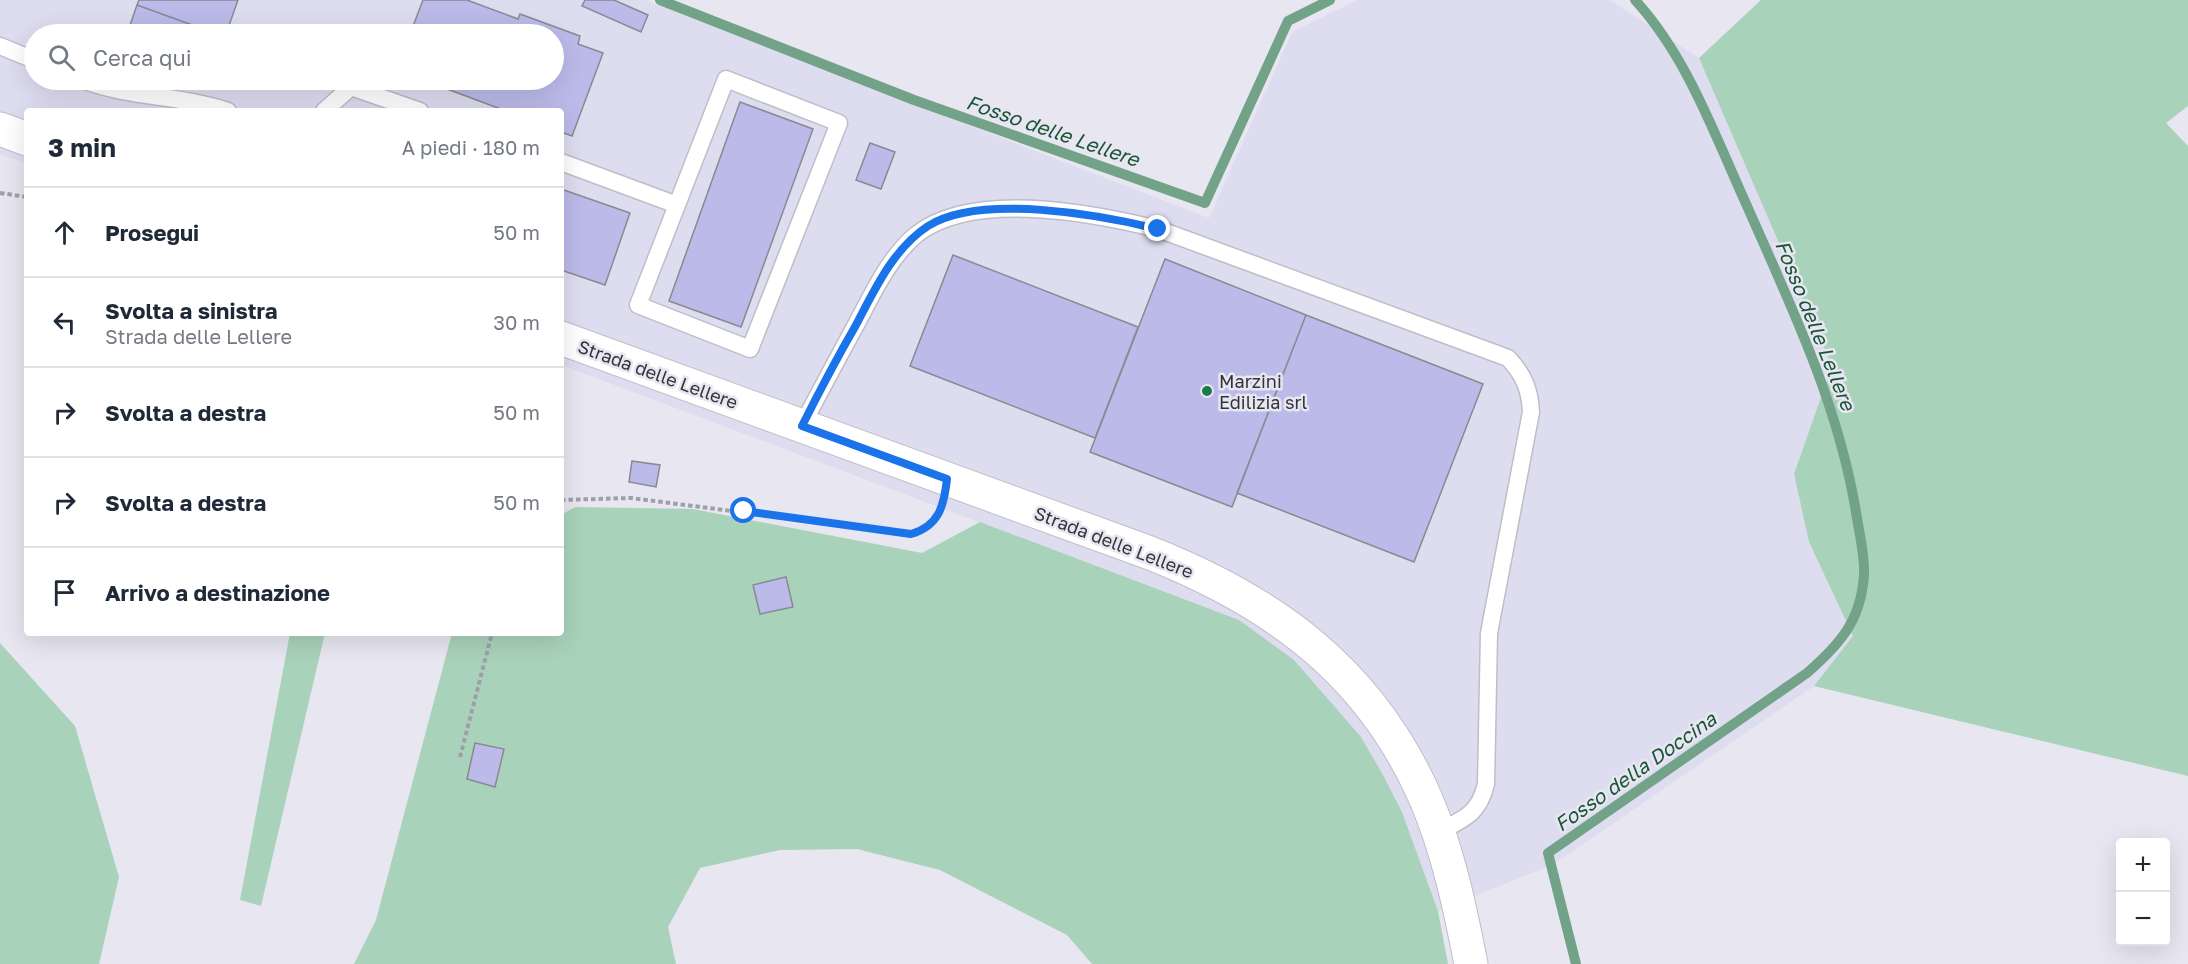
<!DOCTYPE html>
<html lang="it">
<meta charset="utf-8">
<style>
:root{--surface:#fff;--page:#f6f6f7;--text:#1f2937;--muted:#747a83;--line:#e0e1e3}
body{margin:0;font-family:"Golos Text",sans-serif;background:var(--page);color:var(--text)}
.controls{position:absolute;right:18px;bottom:18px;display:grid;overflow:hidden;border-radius:6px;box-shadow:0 6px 24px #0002}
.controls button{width:54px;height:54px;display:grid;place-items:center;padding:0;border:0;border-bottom:2px solid var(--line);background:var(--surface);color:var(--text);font:30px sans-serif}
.stop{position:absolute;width:18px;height:18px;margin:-14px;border:4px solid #1a73e8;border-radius:50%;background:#fff}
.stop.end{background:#1a73e8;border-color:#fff;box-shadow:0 2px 6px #0008}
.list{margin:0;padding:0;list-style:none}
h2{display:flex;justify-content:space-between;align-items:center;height:78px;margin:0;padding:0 24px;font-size:26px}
h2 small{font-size:20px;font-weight:400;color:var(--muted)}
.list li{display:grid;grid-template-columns:39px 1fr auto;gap:18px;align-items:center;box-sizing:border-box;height:90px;padding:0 24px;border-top:2px solid var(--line)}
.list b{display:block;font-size:22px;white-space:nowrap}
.list p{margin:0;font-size:20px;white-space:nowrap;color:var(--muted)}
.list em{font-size:20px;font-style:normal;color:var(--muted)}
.icon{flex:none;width:33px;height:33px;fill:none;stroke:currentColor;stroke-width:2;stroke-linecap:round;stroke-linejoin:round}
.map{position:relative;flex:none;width:2188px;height:964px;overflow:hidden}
.search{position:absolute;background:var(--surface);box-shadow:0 6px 24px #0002;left:24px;top:24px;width:540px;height:66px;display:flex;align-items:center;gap:15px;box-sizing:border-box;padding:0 21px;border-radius:33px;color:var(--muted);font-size:22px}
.panel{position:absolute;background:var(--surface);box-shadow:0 6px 24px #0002;left:24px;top:108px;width:540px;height:528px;border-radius:6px}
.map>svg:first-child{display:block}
.built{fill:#deddf0;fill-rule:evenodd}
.green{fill:#a9d2ba}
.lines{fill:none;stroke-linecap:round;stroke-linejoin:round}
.stream{stroke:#72a287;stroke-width:10}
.building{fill:#bcbae9;stroke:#898992;stroke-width:1.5}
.lane-casing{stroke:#bebec8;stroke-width:19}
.secondary-casing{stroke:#bebec8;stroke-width:35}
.path{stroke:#9f9fa7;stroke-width:4;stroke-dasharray:4.5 3;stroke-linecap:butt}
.lane{stroke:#fff;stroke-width:16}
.secondary{stroke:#fff;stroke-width:33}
.route{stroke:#1a73e8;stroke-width:8}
.poi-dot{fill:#1c7a51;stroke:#e7e6f1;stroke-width:2}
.labels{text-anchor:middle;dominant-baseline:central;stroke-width:5;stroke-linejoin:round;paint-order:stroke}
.street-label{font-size:18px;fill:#343438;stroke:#e7e6f1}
.poi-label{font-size:18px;fill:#343438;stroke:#e7e6f1;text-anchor:start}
.water-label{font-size:20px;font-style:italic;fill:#1b5539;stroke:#e7e6f1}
</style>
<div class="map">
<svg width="2188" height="964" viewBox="0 0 2188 964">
<rect width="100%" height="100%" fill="#e7e6f1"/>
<path class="built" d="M0 0H645L1209 218 1292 32 1357 0H1610L1699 58 1832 366 1794 475 1809 542 1853 636 1814 686 1554 864 1438 911 1402 812 1239 620 561 365V111H27V164L0 154ZM34 34H554V80H34Z"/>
<path class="green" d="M1761 0H2188V106L2166 123 2188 146V776L1814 686 1853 636 1809 542 1794 474 1832 366 1699 58Z
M575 507 693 509 922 553 980 522 1239 620 1294 660 1361 737 1383 775 1402 812 1438 911 1448 964H1092L1067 935 940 870 857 849 780 850 700 868 668 927 676 964H354L376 920 452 633H561V515Z
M290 633H325L261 906 240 900Z
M0 643 75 726 119 877 99 964H0Z"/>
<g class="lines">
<path class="stream" d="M660 0 914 100 1205 203 1288 21 1330 0
M1576 964 1548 853 1807 673C1840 644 1861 621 1864 575 1865 555 1859 532 1856 512 1838 403 1791 306 1747 206 1715 136 1688 58 1635 0"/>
</g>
<path class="building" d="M139 0H238L226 34H217L137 5Z
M423 0H467L518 19 520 14 580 36 578 44 603 53 572 136 561 132V111H506L423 80H554V34H410Z
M585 0H614L648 15 641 32 582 6Z
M137 5 217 34H127Z
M309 25 324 31 323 34H305Z
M740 102 813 129 741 327 669 301Z
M870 143 895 152 881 189 856 180Z
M561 189 630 213 605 285 561 270Z
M953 255 1138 327 1095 438 910 366Z
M1165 259 1306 315 1232 507 1090 452Z
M1306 315 1483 384 1414 562 1237 493Z
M632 461 660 465 656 487 629 482Z
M786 577 793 607 760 614 753 585Z
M475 743 504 749 495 787 467 779Z"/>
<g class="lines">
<g class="lane-casing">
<path id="lane" d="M0 46 34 60
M726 79 839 123 750 349 638 305Z
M83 80C129 98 181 95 228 111
M324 111 351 87 420 111
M561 162 677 205
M802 426C820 391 839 356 858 321 874 291 890 256 917 234 974 190 1093 213 1158 229L1508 358C1524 375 1530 390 1531 412L1489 633 1486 784C1479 814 1464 819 1438 832"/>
</g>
<g class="secondary-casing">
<path id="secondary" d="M0 129 27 139
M561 338 1150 553C1274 602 1370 672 1425 797 1448 850 1460 908 1471 964"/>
</g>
<path class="path" d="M0 193 27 197
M561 500 631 498 911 534 931 525 941 510
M460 757 492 633"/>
<use href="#lane" class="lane"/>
<use href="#secondary" class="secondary"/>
</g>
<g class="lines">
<path class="route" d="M744 511 911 534C939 526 944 506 947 479L802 426C819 392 837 358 856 325 875 289 893 249 928 226 980 193 1101 215 1158 229"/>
</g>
<circle class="poi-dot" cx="1207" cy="391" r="6"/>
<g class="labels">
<g class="street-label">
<text transform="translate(658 374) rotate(20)">Strada delle Lellere</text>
<text transform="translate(1114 542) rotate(21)">Strada delle Lellere</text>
</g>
<g class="poi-label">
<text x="1219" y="381">Marzini<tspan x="1219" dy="21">Edilizia srl</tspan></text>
</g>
<g class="water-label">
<text transform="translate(1053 130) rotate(19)">Fosso delle Lellere</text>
<text transform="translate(1816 325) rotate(68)">Fosso delle Lellere</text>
<text transform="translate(1635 771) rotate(-35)">Fosso della Doccina</text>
</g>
</g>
</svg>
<div class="controls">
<button>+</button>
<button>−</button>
</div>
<div class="stop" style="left:744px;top:511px"></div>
<div class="stop end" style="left:1158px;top:229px"></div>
<div class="search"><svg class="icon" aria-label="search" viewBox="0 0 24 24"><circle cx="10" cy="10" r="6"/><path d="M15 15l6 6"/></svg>Cerca qui</div>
<section class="panel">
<h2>3 min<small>A piedi · 180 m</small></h2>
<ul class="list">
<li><svg class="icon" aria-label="ahead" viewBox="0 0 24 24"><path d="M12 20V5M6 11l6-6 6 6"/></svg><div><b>Prosegui</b></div><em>50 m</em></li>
<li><svg class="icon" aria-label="left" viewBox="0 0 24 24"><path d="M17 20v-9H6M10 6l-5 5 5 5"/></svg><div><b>Svolta a sinistra</b><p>Strada delle Lellere</p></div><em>30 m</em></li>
<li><svg class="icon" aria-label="right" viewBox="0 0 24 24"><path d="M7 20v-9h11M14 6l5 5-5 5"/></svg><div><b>Svolta a destra</b></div><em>50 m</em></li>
<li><svg class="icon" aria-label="right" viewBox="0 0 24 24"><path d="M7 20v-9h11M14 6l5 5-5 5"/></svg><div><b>Svolta a destra</b></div><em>50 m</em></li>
<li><svg class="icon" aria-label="arrive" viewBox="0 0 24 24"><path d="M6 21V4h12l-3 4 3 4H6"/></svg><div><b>Arrivo a destinazione</b></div></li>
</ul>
</section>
</div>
